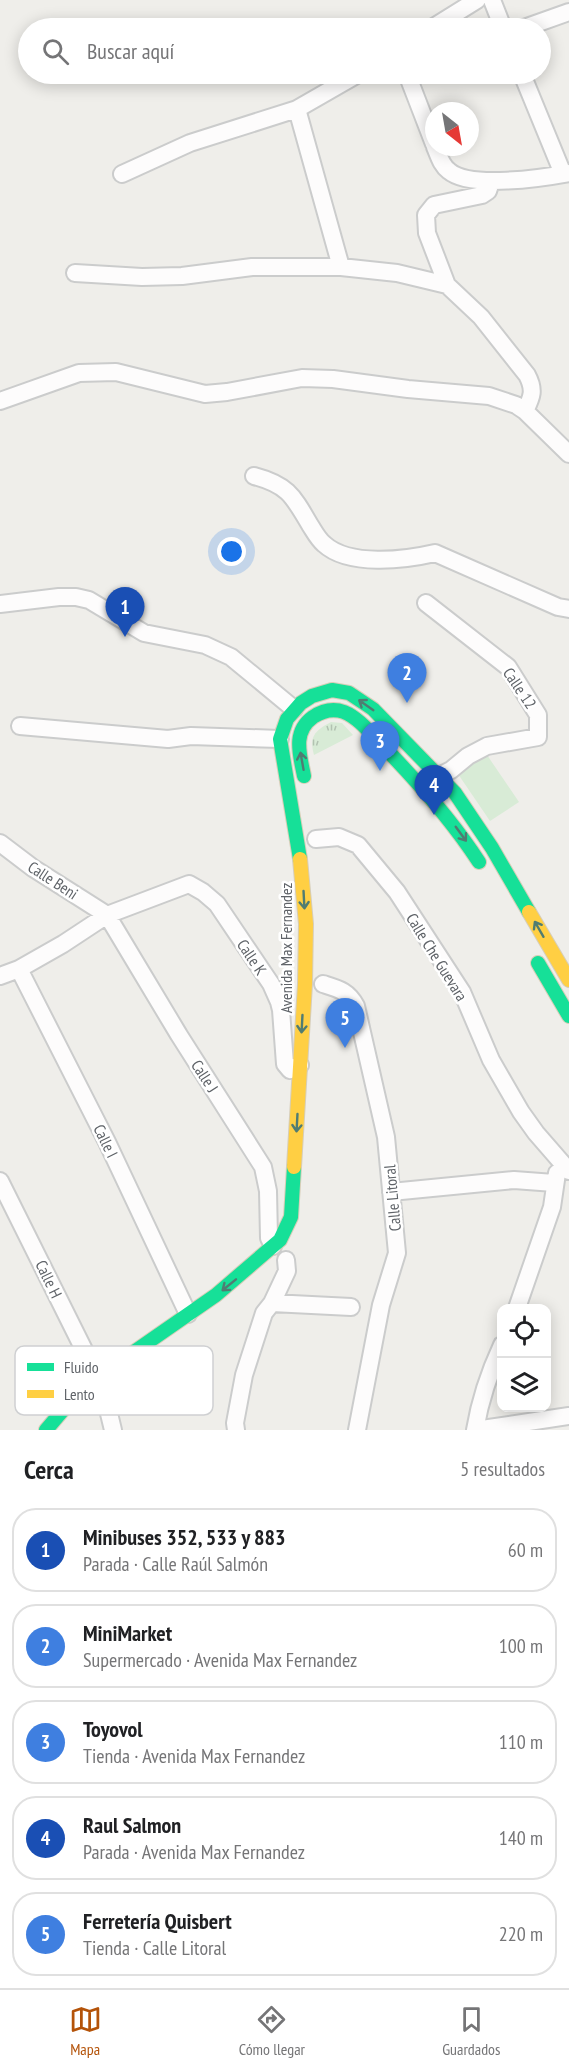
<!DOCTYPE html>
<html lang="es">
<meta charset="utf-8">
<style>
:root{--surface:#fff;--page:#f2f2f2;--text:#202124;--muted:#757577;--line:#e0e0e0;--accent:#b45309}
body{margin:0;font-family:"PT Sans Narrow",sans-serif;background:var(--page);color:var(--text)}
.controls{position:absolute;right:18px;bottom:18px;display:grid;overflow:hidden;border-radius:12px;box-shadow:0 3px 15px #0003}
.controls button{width:54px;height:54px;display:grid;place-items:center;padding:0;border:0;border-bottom:2px solid var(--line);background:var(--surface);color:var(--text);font:30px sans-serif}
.compass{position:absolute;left:425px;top:102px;width:54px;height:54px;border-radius:50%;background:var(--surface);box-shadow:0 3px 15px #0003;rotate:149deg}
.you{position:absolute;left:232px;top:552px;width:21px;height:21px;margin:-15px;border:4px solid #fff;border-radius:50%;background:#1a73e8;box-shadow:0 0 0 9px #1a73e833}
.badge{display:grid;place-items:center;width:39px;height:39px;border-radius:50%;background:var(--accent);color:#fff;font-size:20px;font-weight:700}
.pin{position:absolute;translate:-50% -50px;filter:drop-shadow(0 2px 3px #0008)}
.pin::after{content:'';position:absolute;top:32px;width:21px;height:18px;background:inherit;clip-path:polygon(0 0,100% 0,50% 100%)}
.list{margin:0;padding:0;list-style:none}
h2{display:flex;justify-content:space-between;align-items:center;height:78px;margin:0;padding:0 24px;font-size:26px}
h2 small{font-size:20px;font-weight:400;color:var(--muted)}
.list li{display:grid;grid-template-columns:39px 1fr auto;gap:18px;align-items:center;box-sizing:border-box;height:84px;margin:0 12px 12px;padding:0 12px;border:2px solid var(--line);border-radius:24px}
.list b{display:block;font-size:22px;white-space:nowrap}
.list p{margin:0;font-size:20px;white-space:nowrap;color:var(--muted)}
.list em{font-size:20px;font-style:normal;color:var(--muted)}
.icon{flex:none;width:33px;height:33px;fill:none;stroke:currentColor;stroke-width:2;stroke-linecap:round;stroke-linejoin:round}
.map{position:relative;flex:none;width:569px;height:1430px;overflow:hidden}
.search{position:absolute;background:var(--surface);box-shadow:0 3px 15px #0003;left:18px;right:18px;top:18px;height:66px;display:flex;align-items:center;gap:15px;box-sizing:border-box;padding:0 21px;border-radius:33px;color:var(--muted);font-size:22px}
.sheet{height:558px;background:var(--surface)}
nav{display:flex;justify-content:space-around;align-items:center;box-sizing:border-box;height:84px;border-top:2px solid var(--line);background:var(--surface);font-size:16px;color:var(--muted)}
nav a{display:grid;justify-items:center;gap:3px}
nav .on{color:var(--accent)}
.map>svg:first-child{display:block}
.grass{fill:url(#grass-tufts)}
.pitch{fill:#d8ebd6}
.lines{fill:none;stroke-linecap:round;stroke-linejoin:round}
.street-casing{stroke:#cbcccc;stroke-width:20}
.fast-casing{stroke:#d7ceb8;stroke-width:16}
.slow-casing{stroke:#d7ceb8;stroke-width:16}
.street{stroke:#fdfcfc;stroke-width:16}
.fast{stroke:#16e098;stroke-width:14}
.slow{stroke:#ffcf43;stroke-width:14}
.oneway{stroke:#507c72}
.labels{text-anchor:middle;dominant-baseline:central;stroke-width:5;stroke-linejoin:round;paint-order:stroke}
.street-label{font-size:16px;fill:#5f6368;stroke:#fff}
.key{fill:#fff;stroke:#cfd0d2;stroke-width:1.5}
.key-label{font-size:16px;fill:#5f6368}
</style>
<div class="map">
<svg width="569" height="1430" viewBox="0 0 569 1430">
<defs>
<pattern id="grass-tufts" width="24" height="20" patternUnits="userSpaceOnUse" patternTransform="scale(1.5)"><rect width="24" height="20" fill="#d8ebd6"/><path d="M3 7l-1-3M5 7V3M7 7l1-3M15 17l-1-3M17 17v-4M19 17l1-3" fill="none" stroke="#b2c2b1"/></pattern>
</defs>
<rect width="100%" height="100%" fill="#efeeea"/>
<path class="grass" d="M331 722 342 723 353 735 314 755C309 737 314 731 331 722Z"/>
<path class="pitch" d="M487 755 519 802 490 821 458 774Z"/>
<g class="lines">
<g class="street-casing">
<path id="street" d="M492 0 503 28
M432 28 477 0
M524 28 569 12
M407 74 434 144
M522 74 563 174
M297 109 341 267
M435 147C439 156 441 165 449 171 470 189 542 178 569 173
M122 174 190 143 297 109 358 74
M491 182 488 191 482 195 434 205 426 215 427 233 447 285 481 317 527 375C535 390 532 397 525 411L569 454
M75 273 142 277 182 276 252 267H341L397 273 447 285
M0 401 79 373 116 372 205 394 227 392 302 378 333 379 408 389 489 396 516 405 525 411
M254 476C288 485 293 496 310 525 314 531 318 539 324 544 349 567 405 560 435 553L558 607 569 609
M426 603 508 667 538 715V737L487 746 468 756 451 770 433 779
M0 604 59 597H76L89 600 144 633 205 645 231 657 294 709
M20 726 168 739 191 736 280 739
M316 839 339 837 358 845 397 892 462 992 491 1060 521 1112 536 1133 569 1171
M0 843 33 868 107 915 179 1035 263 1167 268 1191 269 1238 273 1246
M19 969 107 1142 188 1314
M0 976 19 969 63 944 107 915 189 884 203 892 217 904 271 984 279 1002 281 1010 285 1064 290 1070 300 1065
M323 984C339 989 348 991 356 1006L386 1137 397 1253 381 1305 357 1430
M0 1181 93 1368 95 1379
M391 1192 514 1180 554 1183
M272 1303 351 1307
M517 1308 552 1207 557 1173
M502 1345C489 1373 480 1400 475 1430L569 1416
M104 1393 113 1430
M236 1430 235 1423 244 1375 264 1313 272 1303 287 1271 286 1260"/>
</g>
<g class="fast-casing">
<path id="fast" d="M304 776C300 755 292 732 313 717 322 711 333 708 344 712 359 718 371 734 382 745 418 782 451 819 479 862
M300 859 280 739 287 719 301 703 312 696 332 690 349 693 373 709 455 793 492 848 529 912
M538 963 569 1016
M46 1430 75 1396 95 1379 216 1295 280 1240 291 1217 294 1167"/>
</g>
<g class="slow-casing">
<path id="slow" d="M529 912 569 980
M294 1167 305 984 306 924 300 859"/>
</g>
<use href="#street" class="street"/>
<use href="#fast" class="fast"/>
<use href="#slow" class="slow"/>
</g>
<defs><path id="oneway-shaft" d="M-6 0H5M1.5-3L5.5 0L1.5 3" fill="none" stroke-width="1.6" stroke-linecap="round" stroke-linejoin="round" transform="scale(1.5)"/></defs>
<g class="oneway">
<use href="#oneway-shaft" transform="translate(366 705) rotate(-145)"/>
<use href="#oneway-shaft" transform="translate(302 761) rotate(-100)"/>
<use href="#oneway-shaft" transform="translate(461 834) rotate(54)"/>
<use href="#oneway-shaft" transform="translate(304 900) rotate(87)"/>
<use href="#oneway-shaft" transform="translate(539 929) rotate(-120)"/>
<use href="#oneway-shaft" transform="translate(302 1024) rotate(93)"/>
<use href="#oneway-shaft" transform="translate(297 1123) rotate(93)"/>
<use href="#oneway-shaft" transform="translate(229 1285) rotate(141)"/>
</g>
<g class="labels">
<g class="street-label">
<text transform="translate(520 688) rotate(56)">Calle 12</text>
<text transform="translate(53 880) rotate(33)">Calle Beni</text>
<text transform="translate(286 948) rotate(-90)">Avenida Max Fernandez</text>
<text transform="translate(252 957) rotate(56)">Calle K</text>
<text transform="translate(437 957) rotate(58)">Calle Che Guevara</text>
<text transform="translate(205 1076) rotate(57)">Calle J</text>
<text transform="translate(106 1141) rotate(64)">Calle I</text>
<text transform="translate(392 1198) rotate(-95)">Calle Litoral</text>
<text transform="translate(49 1279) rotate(64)">Calle H</text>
</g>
</g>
<rect x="15" y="1346" width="198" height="69" rx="9" class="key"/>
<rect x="27" y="1363" width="27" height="8" fill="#16e098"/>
<rect x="27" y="1390" width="27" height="8" fill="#ffcf43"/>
<g class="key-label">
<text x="64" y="1373">Fluido</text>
<text x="64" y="1400">Lento</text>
</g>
</svg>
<div class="controls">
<button><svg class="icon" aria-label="locate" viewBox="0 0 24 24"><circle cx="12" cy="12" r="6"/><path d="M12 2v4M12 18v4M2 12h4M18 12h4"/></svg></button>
<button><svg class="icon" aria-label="layers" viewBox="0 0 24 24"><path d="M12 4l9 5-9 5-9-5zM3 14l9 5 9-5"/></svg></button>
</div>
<svg class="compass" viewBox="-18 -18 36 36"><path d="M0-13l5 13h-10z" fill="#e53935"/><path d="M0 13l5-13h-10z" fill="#757577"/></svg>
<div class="you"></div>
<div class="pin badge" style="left:125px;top:637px;background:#1a4fb4">1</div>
<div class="pin badge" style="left:407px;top:703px;background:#3f7fe0">2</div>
<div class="pin badge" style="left:380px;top:771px;background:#3f7fe0">3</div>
<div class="pin badge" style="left:434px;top:815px;background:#1a4fb4">4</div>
<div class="pin badge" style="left:345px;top:1048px;background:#3f7fe0">5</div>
<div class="search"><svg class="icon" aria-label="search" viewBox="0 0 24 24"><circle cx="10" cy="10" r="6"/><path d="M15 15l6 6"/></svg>Buscar aquí</div>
</div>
<section class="sheet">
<h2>Cerca<small>5 resultados</small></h2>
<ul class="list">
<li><span class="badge" style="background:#1a4fb4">1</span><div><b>Minibuses 352, 533 y 883</b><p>Parada · Calle Raúl Salmón</p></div><em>60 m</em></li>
<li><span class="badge" style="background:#3f7fe0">2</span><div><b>MiniMarket</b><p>Supermercado · Avenida Max Fernandez</p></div><em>100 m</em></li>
<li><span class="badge" style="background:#3f7fe0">3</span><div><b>Toyovol</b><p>Tienda · Avenida Max Fernandez</p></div><em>110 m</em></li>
<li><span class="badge" style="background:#1a4fb4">4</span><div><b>Raul Salmon</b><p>Parada · Avenida Max Fernandez</p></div><em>140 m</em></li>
<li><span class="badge" style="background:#3f7fe0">5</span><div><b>Ferretería Quisbert</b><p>Tienda · Calle Litoral</p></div><em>220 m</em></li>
</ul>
</section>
<nav>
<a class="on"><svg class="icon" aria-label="map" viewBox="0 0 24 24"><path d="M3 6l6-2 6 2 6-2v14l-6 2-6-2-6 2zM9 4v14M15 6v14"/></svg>Mapa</a>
<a><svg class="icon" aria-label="directions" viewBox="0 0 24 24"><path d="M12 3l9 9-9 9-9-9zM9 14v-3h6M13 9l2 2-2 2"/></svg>Cómo llegar</a>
<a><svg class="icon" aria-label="saved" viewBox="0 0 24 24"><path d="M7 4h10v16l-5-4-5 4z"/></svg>Guardados</a>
</nav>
